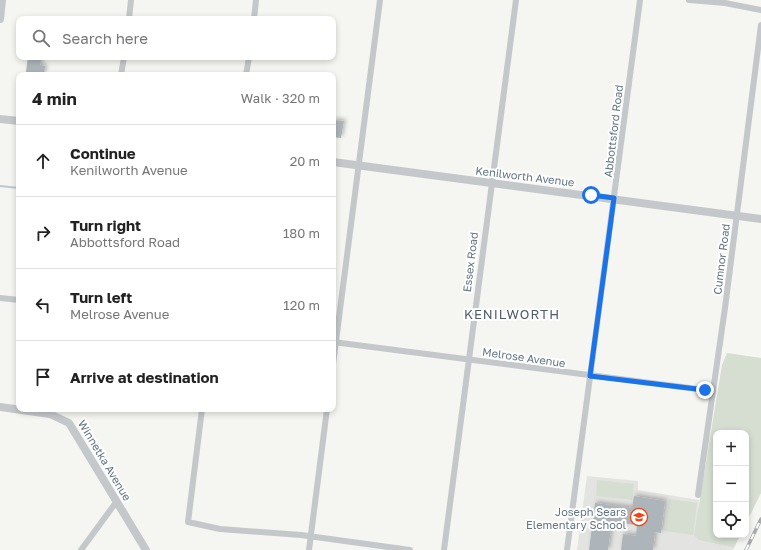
<!DOCTYPE html>
<meta charset="utf-8">
<style>
:root{--surface:#fff;--page:#f2f2f2;--text:#222;--muted:#767676;--line:#e0e0e0}
body{margin:0;font-family:"Golos Text",sans-serif;background:var(--page);color:var(--text)}
.controls{position:absolute;right:12px;bottom:12px;display:grid;overflow:hidden;border-radius:8px;box-shadow:0 2px 6px #0003}
.controls button{width:36px;height:36px;display:grid;place-items:center;padding:0;border:0;border-bottom:1px solid var(--line);background:var(--surface);color:var(--text);font:20px sans-serif}
.stop{position:absolute;width:12px;height:12px;margin:-9px;border:3px solid #1a73e8;border-radius:50%;background:#fff}
.stop.end{background:#1a73e8;border-color:#fff;box-shadow:0 1px 4px #0008}
.list{margin:0;padding:0;list-style:none}
h2{display:flex;justify-content:space-between;align-items:center;height:52px;margin:0;padding:0 16px;font-size:17px}
h2 small{font-size:13px;font-weight:400;color:var(--muted)}
.list li{display:grid;grid-template-columns:26px 1fr auto;gap:12px;align-items:center;box-sizing:border-box;height:72px;padding:0 16px;border-top:1px solid var(--line)}
.list b{display:block;font-size:15px;white-space:nowrap}
.list p{margin:0;font-size:13px;white-space:nowrap;color:var(--muted)}
.list em{font-size:13px;font-style:normal;color:var(--muted)}
.icon{flex:none;width:22px;height:22px;fill:none;stroke:currentColor;stroke-width:2;stroke-linecap:round;stroke-linejoin:round}
.map{position:relative;flex:none;width:761px;height:550px;overflow:hidden}
.search{position:absolute;background:var(--surface);box-shadow:0 2px 6px #0003;left:16px;top:16px;width:320px;height:44px;display:flex;align-items:center;gap:10px;box-sizing:border-box;padding:0 14px;border-radius:8px;color:var(--muted);font-size:15px}
.panel{position:absolute;background:var(--surface);box-shadow:0 2px 6px #0003;left:16px;top:72px;width:320px;height:340px;border-radius:8px}
.map>svg:first-child{display:block}
.built{fill:#e3e4e2}
.green{fill:#d6ddd1}
.lines{fill:none;stroke-linecap:round;stroke-linejoin:round}
.stream{stroke:#bdc9ce;stroke-width:2}
.building{fill:#adb5ba;filter:url(#shadow)}
.minor{stroke:#c4c8cb;stroke-width:6}
.tertiary{stroke:#c4c8cb;stroke-width:8}
.rail-casing{stroke:#a4aab0;stroke-width:3.5}
.rail{stroke:#fff;stroke-width:2;stroke-dasharray:6;stroke-linecap:butt}
.route{stroke:#1a73e8;stroke-width:5}
.labels{text-anchor:middle;dominant-baseline:central;stroke-width:4;stroke-linejoin:round;paint-order:stroke}
.street-label{font-size:11px;fill:#617584;stroke:#fff}
.poi-label{font-size:11px;fill:#617584;stroke:#fff;text-anchor:end}
.quarter-label{font-size:13px;letter-spacing:1px;fill:#505e69;stroke:#fff}
</style>
<div class="map">
<svg width="761" height="550" viewBox="0 0 761 550">
<defs>
<filter id="shadow"><feDropShadow dx="2" dy="-2" stdDeviation="2" flood-color="#0004"/></filter>
</defs>
<rect width="100%" height="100%" fill="#f5f5f1"/>
<path class="built" d="M587 476 638 481V490L699 500 696 538 698 540 734 548 733 550H577Z"/>
<path class="green" d="M727 353 761 358V493L746 523V433H716V535H740L734 548 698 540 694 535 722 365Z
M597 480 634 484 632 500 596 496Z
M669 499 697 503 693 535 665 531Z"/>
<g class="lines">
<path class="stream" d="M0 186 19 188"/>
</g>
<path class="building" d="M28 57H42L40 65 45 66 44 75 26 72Z
M333 120 344 121 341 138 333 137Z
M634 496 665 501 661 533 655 532 653 550H621L623 534 636 536 637 525 612 522 608 550H589L595 503 632 508Z"/>
<g class="lines">
<path class="minor" d="M689 0 725 3 761 10
M129 19 131 0
M254 19 256 0
M121 75 124 57
M246 75 249 57
M0 298 19 300
M333 342 713 391
M333 364 380 0
M202 409 188 522 220 529 301 535 410 550
M698 495 725 308 761 25
M81 550 117 501
M309 550 327 409
M444 550 516 0
M567 550 640 0"/>
<path class="tertiary" d="M0 19 2 0
M0 119 19 121
M333 162 761 219
M0 407 50 414 69 423 146 550"/>
<g class="rail-casing">
<path id="rail" d="M746 550 761 519"/>
</g>
<use href="#rail" class="rail"/>
</g>
<g class="lines">
<path class="route" d="M591 195 614 198 590 376 705 390"/>
</g>
<defs>
<g id="school-ring" transform="scale(0.9)"><circle r="9.5" fill="#fff" stroke="#f14415" stroke-width="1.5"/><path d="M0-5L7-2L0 1L-7-2ZM-4 1L0 2.5L4 1V4Q0 6-4 4Z" fill="#f14415"/></g>
</defs>
<g fill-rule="evenodd">
<use href="#school-ring" x="639" y="517"/>
</g>
<g class="labels">
<g class="street-label">
<text transform="translate(613 131) rotate(-83)">Abbottsford Road</text>
<text transform="translate(525 176) rotate(7)">Kenilworth Avenue</text>
<text transform="translate(721 259) rotate(-83)">Cumnor Road</text>
<text transform="translate(470 262) rotate(-83)">Essex Road</text>
<text transform="translate(524 357) rotate(8)">Melrose Avenue</text>
<text transform="translate(105 460) rotate(59)">Winnetka Avenue</text>
</g>
<g class="poi-label">
<text x="626" y="511">Joseph Sears<tspan x="626" dy="13">Elementary School</tspan></text>
</g>
<g class="quarter-label">
<text x="512" y="314">KENILWORTH</text>
</g>
</g>
</svg>
<div class="controls">
<button>+</button>
<button>−</button>
<button><svg class="icon" aria-label="locate" viewBox="0 0 24 24"><circle cx="12" cy="12" r="6"/><path d="M12 2v4M12 18v4M2 12h4M18 12h4"/></svg></button>
</div>
<div class="stop" style="left:591px;top:195px"></div>
<div class="stop end" style="left:705px;top:390px"></div>
<div class="search"><svg class="icon" aria-label="search" viewBox="0 0 24 24"><circle cx="10" cy="10" r="6"/><path d="M15 15l6 6"/></svg>Search here</div>
<section class="panel">
<h2>4 min<small>Walk · 320 m</small></h2>
<ul class="list">
<li><svg class="icon" aria-label="ahead" viewBox="0 0 24 24"><path d="M12 20V5M6 11l6-6 6 6"/></svg><div><b>Continue</b><p>Kenilworth Avenue</p></div><em>20 m</em></li>
<li><svg class="icon" aria-label="right" viewBox="0 0 24 24"><path d="M7 20v-9h11M14 6l5 5-5 5"/></svg><div><b>Turn right</b><p>Abbottsford Road</p></div><em>180 m</em></li>
<li><svg class="icon" aria-label="left" viewBox="0 0 24 24"><path d="M17 20v-9H6M10 6l-5 5 5 5"/></svg><div><b>Turn left</b><p>Melrose Avenue</p></div><em>120 m</em></li>
<li><svg class="icon" aria-label="arrive" viewBox="0 0 24 24"><path d="M6 21V4h12l-3 4 3 4H6"/></svg><div><b>Arrive at destination</b></div></li>
</ul>
</section>
</div>
